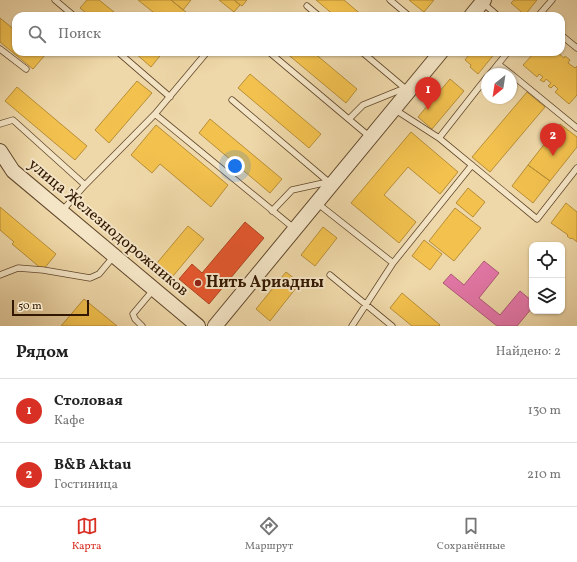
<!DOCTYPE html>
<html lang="ru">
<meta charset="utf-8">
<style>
:root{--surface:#fff;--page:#f6f6f6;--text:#222;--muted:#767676;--line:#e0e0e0;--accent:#d93025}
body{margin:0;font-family:Vollkorn,serif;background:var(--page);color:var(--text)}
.controls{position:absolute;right:12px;bottom:12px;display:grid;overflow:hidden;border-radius:8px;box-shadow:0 1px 3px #0004}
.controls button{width:36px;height:36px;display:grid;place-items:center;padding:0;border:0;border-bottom:1px solid var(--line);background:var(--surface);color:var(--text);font:20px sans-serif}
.compass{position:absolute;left:481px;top:68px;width:36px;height:36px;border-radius:50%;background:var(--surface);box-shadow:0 1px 3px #0004;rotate:210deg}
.scale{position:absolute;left:12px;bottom:10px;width:77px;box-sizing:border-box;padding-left:4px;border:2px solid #321702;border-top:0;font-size:11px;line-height:14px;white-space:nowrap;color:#321702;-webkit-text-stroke:3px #f4e5c6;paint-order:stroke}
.you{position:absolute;left:235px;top:166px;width:14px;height:14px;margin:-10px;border:3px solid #fff;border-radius:50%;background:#1a73e8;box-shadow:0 0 0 6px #1a73e833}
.badge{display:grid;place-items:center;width:26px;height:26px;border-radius:50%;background:var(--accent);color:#fff;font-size:13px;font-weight:700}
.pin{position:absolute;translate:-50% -33px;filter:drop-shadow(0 1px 2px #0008)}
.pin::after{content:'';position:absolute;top:21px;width:14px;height:12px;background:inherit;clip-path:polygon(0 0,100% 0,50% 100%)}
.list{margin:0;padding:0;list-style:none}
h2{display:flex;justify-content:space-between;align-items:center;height:52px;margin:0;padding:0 16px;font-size:17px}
h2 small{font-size:13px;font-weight:400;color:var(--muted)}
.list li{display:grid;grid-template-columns:26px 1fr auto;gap:12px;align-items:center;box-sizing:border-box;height:64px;padding:0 16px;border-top:1px solid var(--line)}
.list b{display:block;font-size:15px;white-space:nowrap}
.list p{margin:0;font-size:13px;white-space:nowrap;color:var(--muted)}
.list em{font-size:13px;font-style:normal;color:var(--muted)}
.icon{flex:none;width:22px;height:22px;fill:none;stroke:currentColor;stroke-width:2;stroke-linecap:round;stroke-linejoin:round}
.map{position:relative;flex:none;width:577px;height:326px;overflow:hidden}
.search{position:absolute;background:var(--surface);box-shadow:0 1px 3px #0004;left:12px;right:12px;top:12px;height:44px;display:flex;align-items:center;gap:10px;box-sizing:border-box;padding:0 14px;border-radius:12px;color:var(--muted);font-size:15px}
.sheet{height:180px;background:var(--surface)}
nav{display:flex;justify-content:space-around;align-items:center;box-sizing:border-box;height:56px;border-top:1px solid var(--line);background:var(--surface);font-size:11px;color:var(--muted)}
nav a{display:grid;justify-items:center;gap:2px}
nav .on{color:var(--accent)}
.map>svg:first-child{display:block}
.homes{fill:#f2c14e;stroke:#b88e37}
.shops{fill:#e4572e;stroke:#af4421}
.health{fill:#e377a8;stroke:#ae5a76}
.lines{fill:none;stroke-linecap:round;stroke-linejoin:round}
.service-casing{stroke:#61472c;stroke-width:7}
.tertiary-casing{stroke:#61472c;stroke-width:16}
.service{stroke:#f4e5c6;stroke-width:5.5}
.tertiary{stroke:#f4e5c6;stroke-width:14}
.poi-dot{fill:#8f2418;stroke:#f4e5c6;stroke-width:1.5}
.labels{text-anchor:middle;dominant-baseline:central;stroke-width:4;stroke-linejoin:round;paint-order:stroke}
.street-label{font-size:16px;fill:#321702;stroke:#f4e5c6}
.poi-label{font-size:16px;font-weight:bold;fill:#321702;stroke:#f4e5c6;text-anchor:start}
</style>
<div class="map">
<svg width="577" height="326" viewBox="0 0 577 326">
<rect width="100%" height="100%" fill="#eed7a8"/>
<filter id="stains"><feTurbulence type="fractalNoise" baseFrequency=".005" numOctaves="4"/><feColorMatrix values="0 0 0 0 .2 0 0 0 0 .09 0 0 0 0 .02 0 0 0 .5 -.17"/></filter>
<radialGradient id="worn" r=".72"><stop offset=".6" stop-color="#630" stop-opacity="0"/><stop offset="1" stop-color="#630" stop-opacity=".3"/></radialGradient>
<path class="homes" d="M87 0H99L119 16H90L80 8Z
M138 0H171L191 16H158Z
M171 0H191L183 10Z
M219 0H234L240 5 234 12Z
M234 0H247L242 6Z
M316 0H344L363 16H335Z
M409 0H434L424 12Z
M514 0H537L525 15 511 3Z
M0 18 16 31V52H41L45 55 33 69 0 42Z
M134 52H163L151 67Z
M285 52H313L357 89 346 103Z
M471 52H496L478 74 470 67 471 65 465 60Z
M535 52H557L564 58 565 56 570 60 568 63 575 68 577 66V95L569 104 555 92 558 89 554 85 551 88 548 86 551 83 546 79 544 82 540 80 543 77 539 74 537 77 523 65Z
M250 74 321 134 309 148 238 88Z
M450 79 464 91 432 129 418 117Z
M137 81 152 93 109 143 95 130Z
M17 87 87 146 75 160 5 101Z
M527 92 545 107 490 172 472 157Z
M210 119 282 179 270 193 199 133Z
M560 124 577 137V147L550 181 528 165Z
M156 125 228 185 211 207 160 164 152 173 131 155Z
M411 132 458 172 440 194 408 167 384 195 416 222 399 243 351 203Z
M528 165 550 181 533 203 512 186Z
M468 188 485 202 473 217 456 203Z
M566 203 577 212V242L572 238 571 239 567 236 568 235 551 223Z
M0 207 56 254 43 270 12 244 14 242 0 230Z
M455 208 481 228 454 261 429 241Z
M188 226 204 239 173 276 157 263Z
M323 227 337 238 315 266 301 255Z
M424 240 442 254 430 270 412 256Z
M286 272 300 283 270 321 256 309Z
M402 293 440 325 439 326H412L390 308Z
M84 299 117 326H61Z"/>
<path class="shops" d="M245 222 264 238 209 304 179 279 192 264 202 273Z"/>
<path class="health" d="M484 261 499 273 479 298 500 315 520 291 532 301V308L517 326H497L443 283 451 274 464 285Z"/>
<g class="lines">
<g class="service-casing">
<path id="service" d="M55 0 74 16
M390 0 409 16
M483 3 498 16
M307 6 319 16
M538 16 552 0
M561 35 577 48
M0 49 26 69
M118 52 170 97
M269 52 370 137
M362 52 407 90
M498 64 511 74
M490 74 508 52
M511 74 577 128
M232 100 331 184
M394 109 439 138 487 77
M155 114 207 52
M349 119 363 105 405 88
M0 124 13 120 85 185
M439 138 537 219 577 168
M317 203 393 263
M62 211 85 185 155 114 295 229
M272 211 292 190 328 182
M0 275 18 268 43 270 90 278 99 274 114 256
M330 275 392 326
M142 326 135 319 133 314 154 289
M352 326 393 263 472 165"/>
</g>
<g class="tertiary-casing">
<path id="tertiary" d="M471 16 484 0
M0 151 13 171 198 326
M215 326 441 52"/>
</g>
<use href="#service" class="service"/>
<use href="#tertiary" class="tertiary"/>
</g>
<circle class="poi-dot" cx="198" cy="283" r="4"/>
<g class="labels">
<g class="street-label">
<text transform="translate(108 228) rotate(40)">улица Железнодорожников</text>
</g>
<g class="poi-label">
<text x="206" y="283">Нить Ариадны</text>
</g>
</g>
<rect width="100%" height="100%" filter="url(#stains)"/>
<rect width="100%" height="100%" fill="url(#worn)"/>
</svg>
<div class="controls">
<button><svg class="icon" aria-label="locate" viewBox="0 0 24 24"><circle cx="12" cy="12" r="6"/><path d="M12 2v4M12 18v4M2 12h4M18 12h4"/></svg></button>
<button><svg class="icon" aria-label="layers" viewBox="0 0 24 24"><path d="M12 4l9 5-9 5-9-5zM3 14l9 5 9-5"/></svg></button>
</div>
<svg class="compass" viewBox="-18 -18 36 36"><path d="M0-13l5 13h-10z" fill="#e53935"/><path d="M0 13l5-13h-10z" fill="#767676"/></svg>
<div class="scale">50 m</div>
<div class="you"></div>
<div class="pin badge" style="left:428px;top:110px">1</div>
<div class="pin badge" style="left:553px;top:156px">2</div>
<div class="search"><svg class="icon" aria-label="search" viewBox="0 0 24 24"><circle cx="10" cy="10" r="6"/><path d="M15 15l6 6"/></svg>Поиск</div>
</div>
<section class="sheet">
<h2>Рядом<small>Найдено: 2</small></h2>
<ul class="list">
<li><span class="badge">1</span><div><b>Столовая</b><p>Кафе</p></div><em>130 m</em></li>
<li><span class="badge">2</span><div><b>B&amp;B Aktau</b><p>Гостиница</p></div><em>210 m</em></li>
</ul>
</section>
<nav>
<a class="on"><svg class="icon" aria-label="map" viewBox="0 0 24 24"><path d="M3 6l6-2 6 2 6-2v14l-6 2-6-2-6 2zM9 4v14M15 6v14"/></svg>Карта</a>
<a><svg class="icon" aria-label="directions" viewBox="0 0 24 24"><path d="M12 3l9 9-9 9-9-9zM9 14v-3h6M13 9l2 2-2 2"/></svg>Маршрут</a>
<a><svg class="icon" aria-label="saved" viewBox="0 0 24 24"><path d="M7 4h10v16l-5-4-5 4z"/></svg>Сохранённые</a>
</nav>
